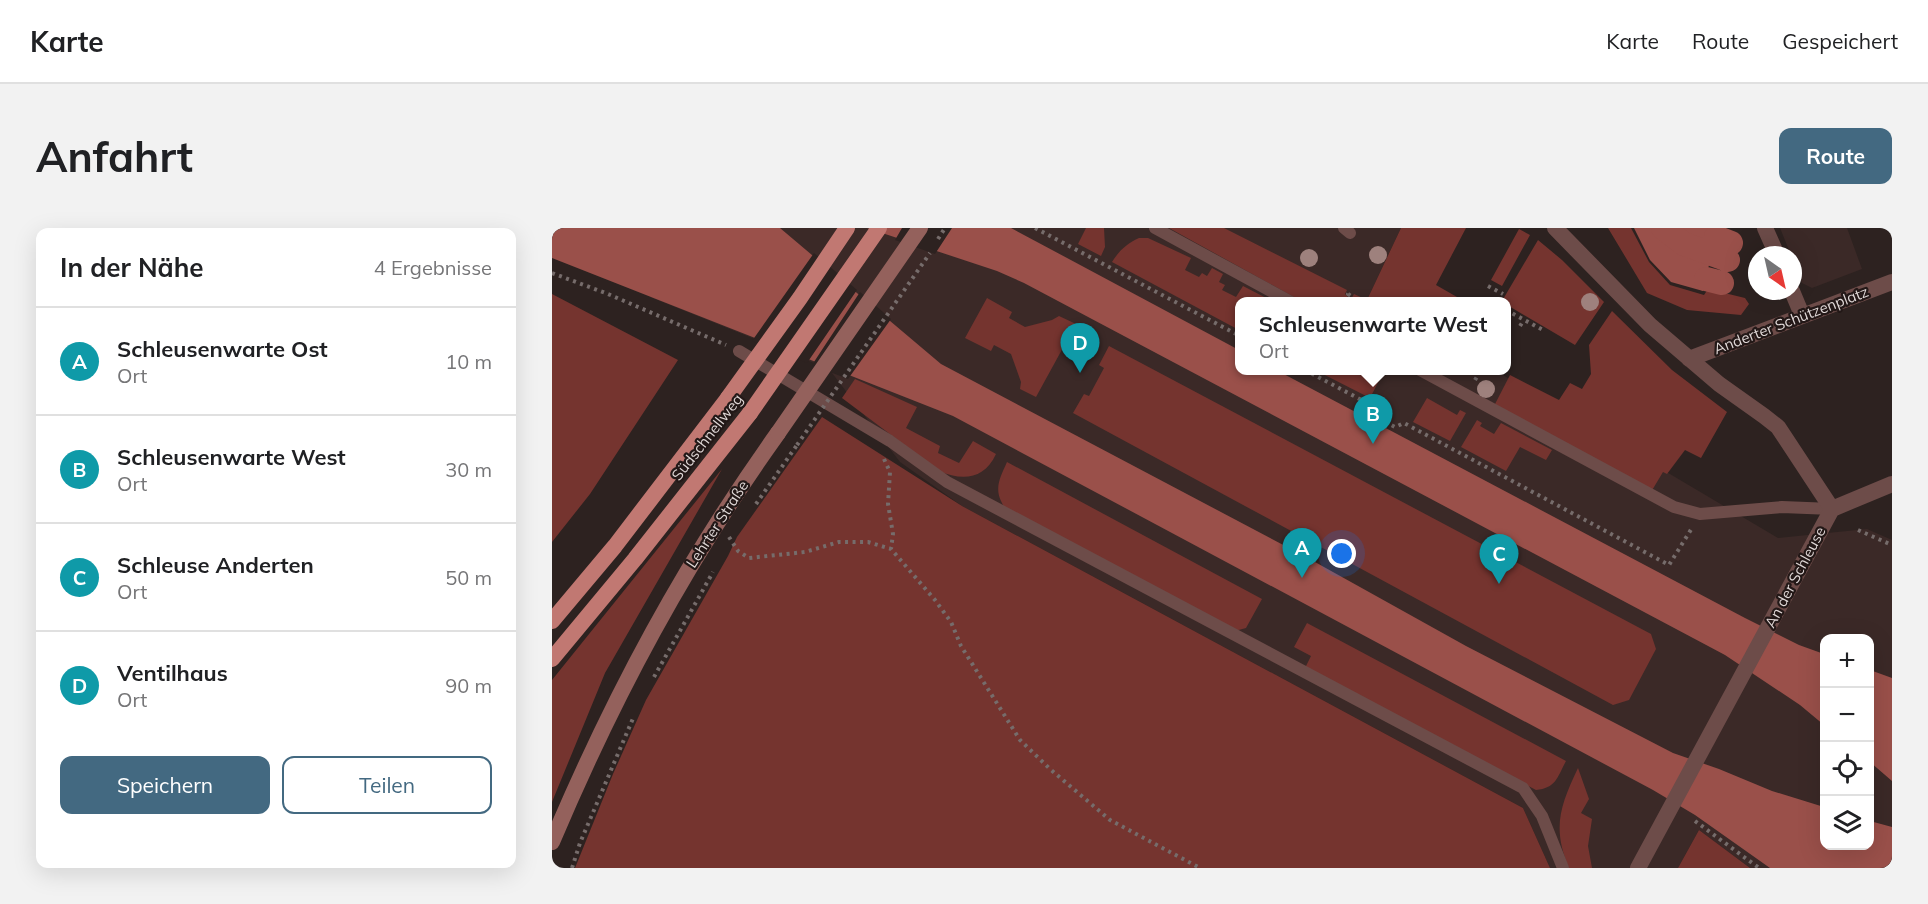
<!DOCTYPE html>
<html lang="de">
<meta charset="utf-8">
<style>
:root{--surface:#fff;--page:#f2f2f2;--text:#202124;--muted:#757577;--line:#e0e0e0;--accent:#436981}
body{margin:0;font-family:Mulish,sans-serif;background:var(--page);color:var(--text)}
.controls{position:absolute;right:18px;bottom:18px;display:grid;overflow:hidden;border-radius:12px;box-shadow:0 6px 24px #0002}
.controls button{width:54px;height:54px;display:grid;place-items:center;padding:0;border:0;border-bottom:2px solid var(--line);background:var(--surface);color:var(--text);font:30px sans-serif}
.compass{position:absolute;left:1196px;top:18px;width:54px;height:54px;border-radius:50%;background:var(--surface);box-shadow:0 6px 24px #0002;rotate:146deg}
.you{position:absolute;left:790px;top:326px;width:21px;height:21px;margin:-15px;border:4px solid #fff;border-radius:50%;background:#1a73e8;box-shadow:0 0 0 9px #1a73e833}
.badge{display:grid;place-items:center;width:39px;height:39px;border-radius:50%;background:var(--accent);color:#fff;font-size:20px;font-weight:700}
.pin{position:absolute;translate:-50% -50px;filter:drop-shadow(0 2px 3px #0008)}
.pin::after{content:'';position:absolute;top:32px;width:21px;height:18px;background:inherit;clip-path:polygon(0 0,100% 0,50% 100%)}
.popup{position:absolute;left:683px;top:69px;width:276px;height:78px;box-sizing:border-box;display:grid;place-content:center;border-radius:12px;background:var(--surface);filter:drop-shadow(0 2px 4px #0005);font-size:20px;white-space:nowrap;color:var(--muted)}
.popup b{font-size:22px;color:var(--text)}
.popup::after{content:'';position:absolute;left:50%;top:100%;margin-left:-12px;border:12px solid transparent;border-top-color:var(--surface)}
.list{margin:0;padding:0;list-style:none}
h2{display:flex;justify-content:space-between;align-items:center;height:78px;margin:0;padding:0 24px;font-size:26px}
h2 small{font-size:20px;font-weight:400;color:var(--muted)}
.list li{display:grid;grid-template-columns:39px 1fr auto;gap:18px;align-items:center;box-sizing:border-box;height:108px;padding:0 24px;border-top:2px solid var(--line)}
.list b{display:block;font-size:22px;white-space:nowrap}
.list p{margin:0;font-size:20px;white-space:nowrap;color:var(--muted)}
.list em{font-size:20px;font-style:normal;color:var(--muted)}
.actions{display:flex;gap:12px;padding:18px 24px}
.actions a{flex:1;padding:14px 0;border:2px solid var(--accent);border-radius:12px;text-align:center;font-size:21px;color:var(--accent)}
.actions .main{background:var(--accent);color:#fff}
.icon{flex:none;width:33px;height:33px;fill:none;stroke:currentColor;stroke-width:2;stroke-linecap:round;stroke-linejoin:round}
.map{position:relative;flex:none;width:1340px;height:640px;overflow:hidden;border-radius:12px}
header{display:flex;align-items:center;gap:36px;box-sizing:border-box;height:84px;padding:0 30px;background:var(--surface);border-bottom:2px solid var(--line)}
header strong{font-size:28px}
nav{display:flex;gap:33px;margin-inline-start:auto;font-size:21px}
.intro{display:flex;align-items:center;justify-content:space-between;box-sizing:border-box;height:144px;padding:0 36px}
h1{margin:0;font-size:42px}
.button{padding:15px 27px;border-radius:12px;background:var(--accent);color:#fff;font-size:21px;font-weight:700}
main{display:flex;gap:36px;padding:0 36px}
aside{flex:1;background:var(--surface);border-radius:12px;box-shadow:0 6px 24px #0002}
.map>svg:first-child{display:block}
.built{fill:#3b2927;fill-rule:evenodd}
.green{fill:#75342f}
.water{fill:#9a504a}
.pier{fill:#2d2220}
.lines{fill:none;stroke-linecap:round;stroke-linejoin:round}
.canal{stroke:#9a504a;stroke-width:24}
.path{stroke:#766c6b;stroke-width:4;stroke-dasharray:3 4.5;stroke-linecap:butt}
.service{stroke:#6d4c49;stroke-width:12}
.minor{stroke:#6d4c49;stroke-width:16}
.secondary{stroke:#94615c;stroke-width:16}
.trunk{stroke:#c17872;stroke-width:16}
.path-bridge{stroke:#766c6b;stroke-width:4;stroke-dasharray:3 4.5;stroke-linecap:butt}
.secondary-bridge{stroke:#94615c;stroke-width:16}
.trunk-bridge{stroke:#c17872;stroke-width:16}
.tree{fill:#9e817d}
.labels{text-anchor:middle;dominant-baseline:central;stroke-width:4.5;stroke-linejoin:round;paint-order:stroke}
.street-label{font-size:15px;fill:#dfd7d6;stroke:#231817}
</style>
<header>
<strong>Karte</strong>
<nav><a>Karte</a><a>Route</a><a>Gespeichert</a></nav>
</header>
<div class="intro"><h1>Anfahrt</h1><a class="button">Route</a></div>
<main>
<aside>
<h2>In der Nähe<small>4 Ergebnisse</small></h2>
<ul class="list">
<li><span class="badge" style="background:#0f9aa8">A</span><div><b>Schleusenwarte Ost</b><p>Ort</p></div><em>10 m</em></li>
<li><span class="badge" style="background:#0f9aa8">B</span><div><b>Schleusenwarte West</b><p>Ort</p></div><em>30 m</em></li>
<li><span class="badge" style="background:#0f9aa8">C</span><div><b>Schleuse Anderten</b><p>Ort</p></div><em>50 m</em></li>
<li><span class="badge" style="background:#0f9aa8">D</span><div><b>Ventilhaus</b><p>Ort</p></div><em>90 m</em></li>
</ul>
<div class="actions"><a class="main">Speichern</a><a>Teilen</a></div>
</aside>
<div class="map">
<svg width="1340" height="640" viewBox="0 0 1340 640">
<rect width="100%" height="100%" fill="#2d2220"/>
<path class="built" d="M146 0H849L815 72 818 73 688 74V142L944 143 1226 310 1315 301 1340 312V640H1198L1147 602 1126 640H998L971 580 410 278 348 234 277 141 98 69ZM1272 410H1318V618H1272Z
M1228 0H1295L1310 41 1260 60 1250 55 1241 33V27H1239Z"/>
<path class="green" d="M534 0H552L553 19 549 28 526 16Z
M617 0H672L795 62 793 66 796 69 793 73H749Z
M849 0H914L884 57 912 73H798L802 66 815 72Z
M1056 0H1079L1097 34 1118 57 1152 67 1156 61 1193 70 1197 76 1189 87 1135 82 1095 65Z
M967 1 978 7 950 58 939 52Z
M587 10H596L639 30 633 42 647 49 650 45 655 48 660 40 671 46 667 54 673 57 670 62 684 69 691 58 720 73 688 74 687 102 560 34C567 23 574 16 587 10Z
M986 12 1010 32 1052 74 1023 117 955 77 954 74 950 73Z
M0 66 126 132 38 266 0 314Z
M435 70 460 84 457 90 473 99 500 92 507 88 524 96 484 169 468 161 469 154 459 126 442 117 439 123 413 110Z
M1060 83 1120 142 1175 184 1149 230 1133 222 1115 246 1111 244 1099 264 942 178 958 147 1007 172 1018 155 1030 161 1039 146 1037 117Z
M557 118 1099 406 1104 421 1077 472 1061 477 521 185 532 166 537 168 552 140 547 137Z
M765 143H832L818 170Z
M303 151 365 179 354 200 388 218 386 225 407 235 421 213 444 226C432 252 410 253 387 243L290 170Z
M875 170 905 187 908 182 914 185 898 213 861 194Z
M270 189 410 278 971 580 998 640H23L61 546 94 472 176 328 185 309Z
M925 192 930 195 928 198 942 206 949 195 1000 222 994 232 968 219 954 243 909 219Z
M455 234 710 371 694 400 683 403 453 280C441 262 447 252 455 234Z
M170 241 53 445 0 574V452Z
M755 395 1014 533C1005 550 1004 560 984 562L753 440 759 428 742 419Z
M1026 540 1037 571 1029 585 1040 591 1036 618 1040 640H1017C1000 600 1008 578 1026 540Z
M1147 602 1198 640H1126Z"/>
<path class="water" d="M0 0H228L389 136 754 329 914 418 1121 525 1167 541 1220 563 1272 579V618H1318V593L1340 599V640H1218L1143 587 1101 562 401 188 0 30Z
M315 0H459L687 122 688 142 726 143 1193 390 1247 417 1272 426V497L1248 477 1173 427 472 55 445 43Z
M1082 0H1161L1165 2 1151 63 1119 54 1098 32Z
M1318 442 1340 450V553L1318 534Z"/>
<path class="pier" d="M350 0H400L383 26 343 12Z
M262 25 305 62 255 135 200 113Z
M308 64 339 91 296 151 260 137Z"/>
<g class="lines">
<path class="canal" d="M1111 0 1132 16 1176 32
M1164 9 1179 15
M1154 51 1170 55"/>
<path class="path" d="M483 0 688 108
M0 45 56 66 174 117
M936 58 951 66
M796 74 799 68 796 66 798 64
M954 82 991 102
M968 98 972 92
M753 142 817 176 824 189 843 199 852 195 1117 337 1140 300
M923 152 929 142
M332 231 338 244 336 276 341 306 339 321
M204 276 245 217
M1306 302 1340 317
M177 309 186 323 197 330 253 324 287 314H316L339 321 383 372 399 394 409 418 468 512 498 541 558 592 648 640
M102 449 161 344
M1143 593 1207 640
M20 640 28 615 82 488"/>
<path class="service" d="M603 0 739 74
M792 0 798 5
M187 123 338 213 395 254 971 560 990 588 1011 640
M868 142 1122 279 1148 286 1230 279 1280 281"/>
<path class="minor" d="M1003 0 1098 97 1167 156 1212 188 1226 199 1280 281
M1213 0 1225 27
M1240 63 1250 87
M1137 131 1340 54
M1280 281 1340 256
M1086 640 1280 281"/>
<path class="secondary" d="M0 614C62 467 133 335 226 205"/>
<path class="trunk" d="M0 393 63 318 176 170
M0 431 83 331 198 185"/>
<path class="path-bridge" d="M386 11 393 0
M245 217 378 25"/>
<path class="secondary-bridge" d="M226 205 368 0"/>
<path class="trunk-bridge" d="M176 170 248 70 295 0
M198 185 327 0"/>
</g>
<g class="tree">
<circle cx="826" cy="27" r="9"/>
<circle cx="757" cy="30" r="9"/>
<circle cx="1038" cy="74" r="9"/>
<circle cx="934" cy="161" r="9"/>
</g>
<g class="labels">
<g class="street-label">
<text transform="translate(1239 92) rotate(-21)">Anderter Schützenplatz</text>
<text transform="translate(155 209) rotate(-52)">Südschnellweg</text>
<text transform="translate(165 296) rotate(-57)">Lehrter Straße</text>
<text transform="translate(1243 349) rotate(-62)">An der Schleuse</text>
</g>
</g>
</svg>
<div class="controls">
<button>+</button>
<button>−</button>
<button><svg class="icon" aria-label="locate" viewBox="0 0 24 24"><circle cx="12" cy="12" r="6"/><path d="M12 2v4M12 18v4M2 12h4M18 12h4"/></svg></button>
<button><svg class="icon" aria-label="layers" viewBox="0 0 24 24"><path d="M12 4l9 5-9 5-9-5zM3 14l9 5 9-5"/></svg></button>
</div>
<svg class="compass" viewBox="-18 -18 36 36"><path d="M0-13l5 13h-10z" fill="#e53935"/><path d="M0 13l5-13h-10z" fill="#757577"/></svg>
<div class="you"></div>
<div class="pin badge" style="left:750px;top:350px;background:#0f9aa8">A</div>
<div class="pin badge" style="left:821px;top:216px;background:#0f9aa8">B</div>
<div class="popup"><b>Schleusenwarte West</b>Ort</div>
<div class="pin badge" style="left:947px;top:356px;background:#0f9aa8">C</div>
<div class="pin badge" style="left:528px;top:145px;background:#0f9aa8">D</div>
</div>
</main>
